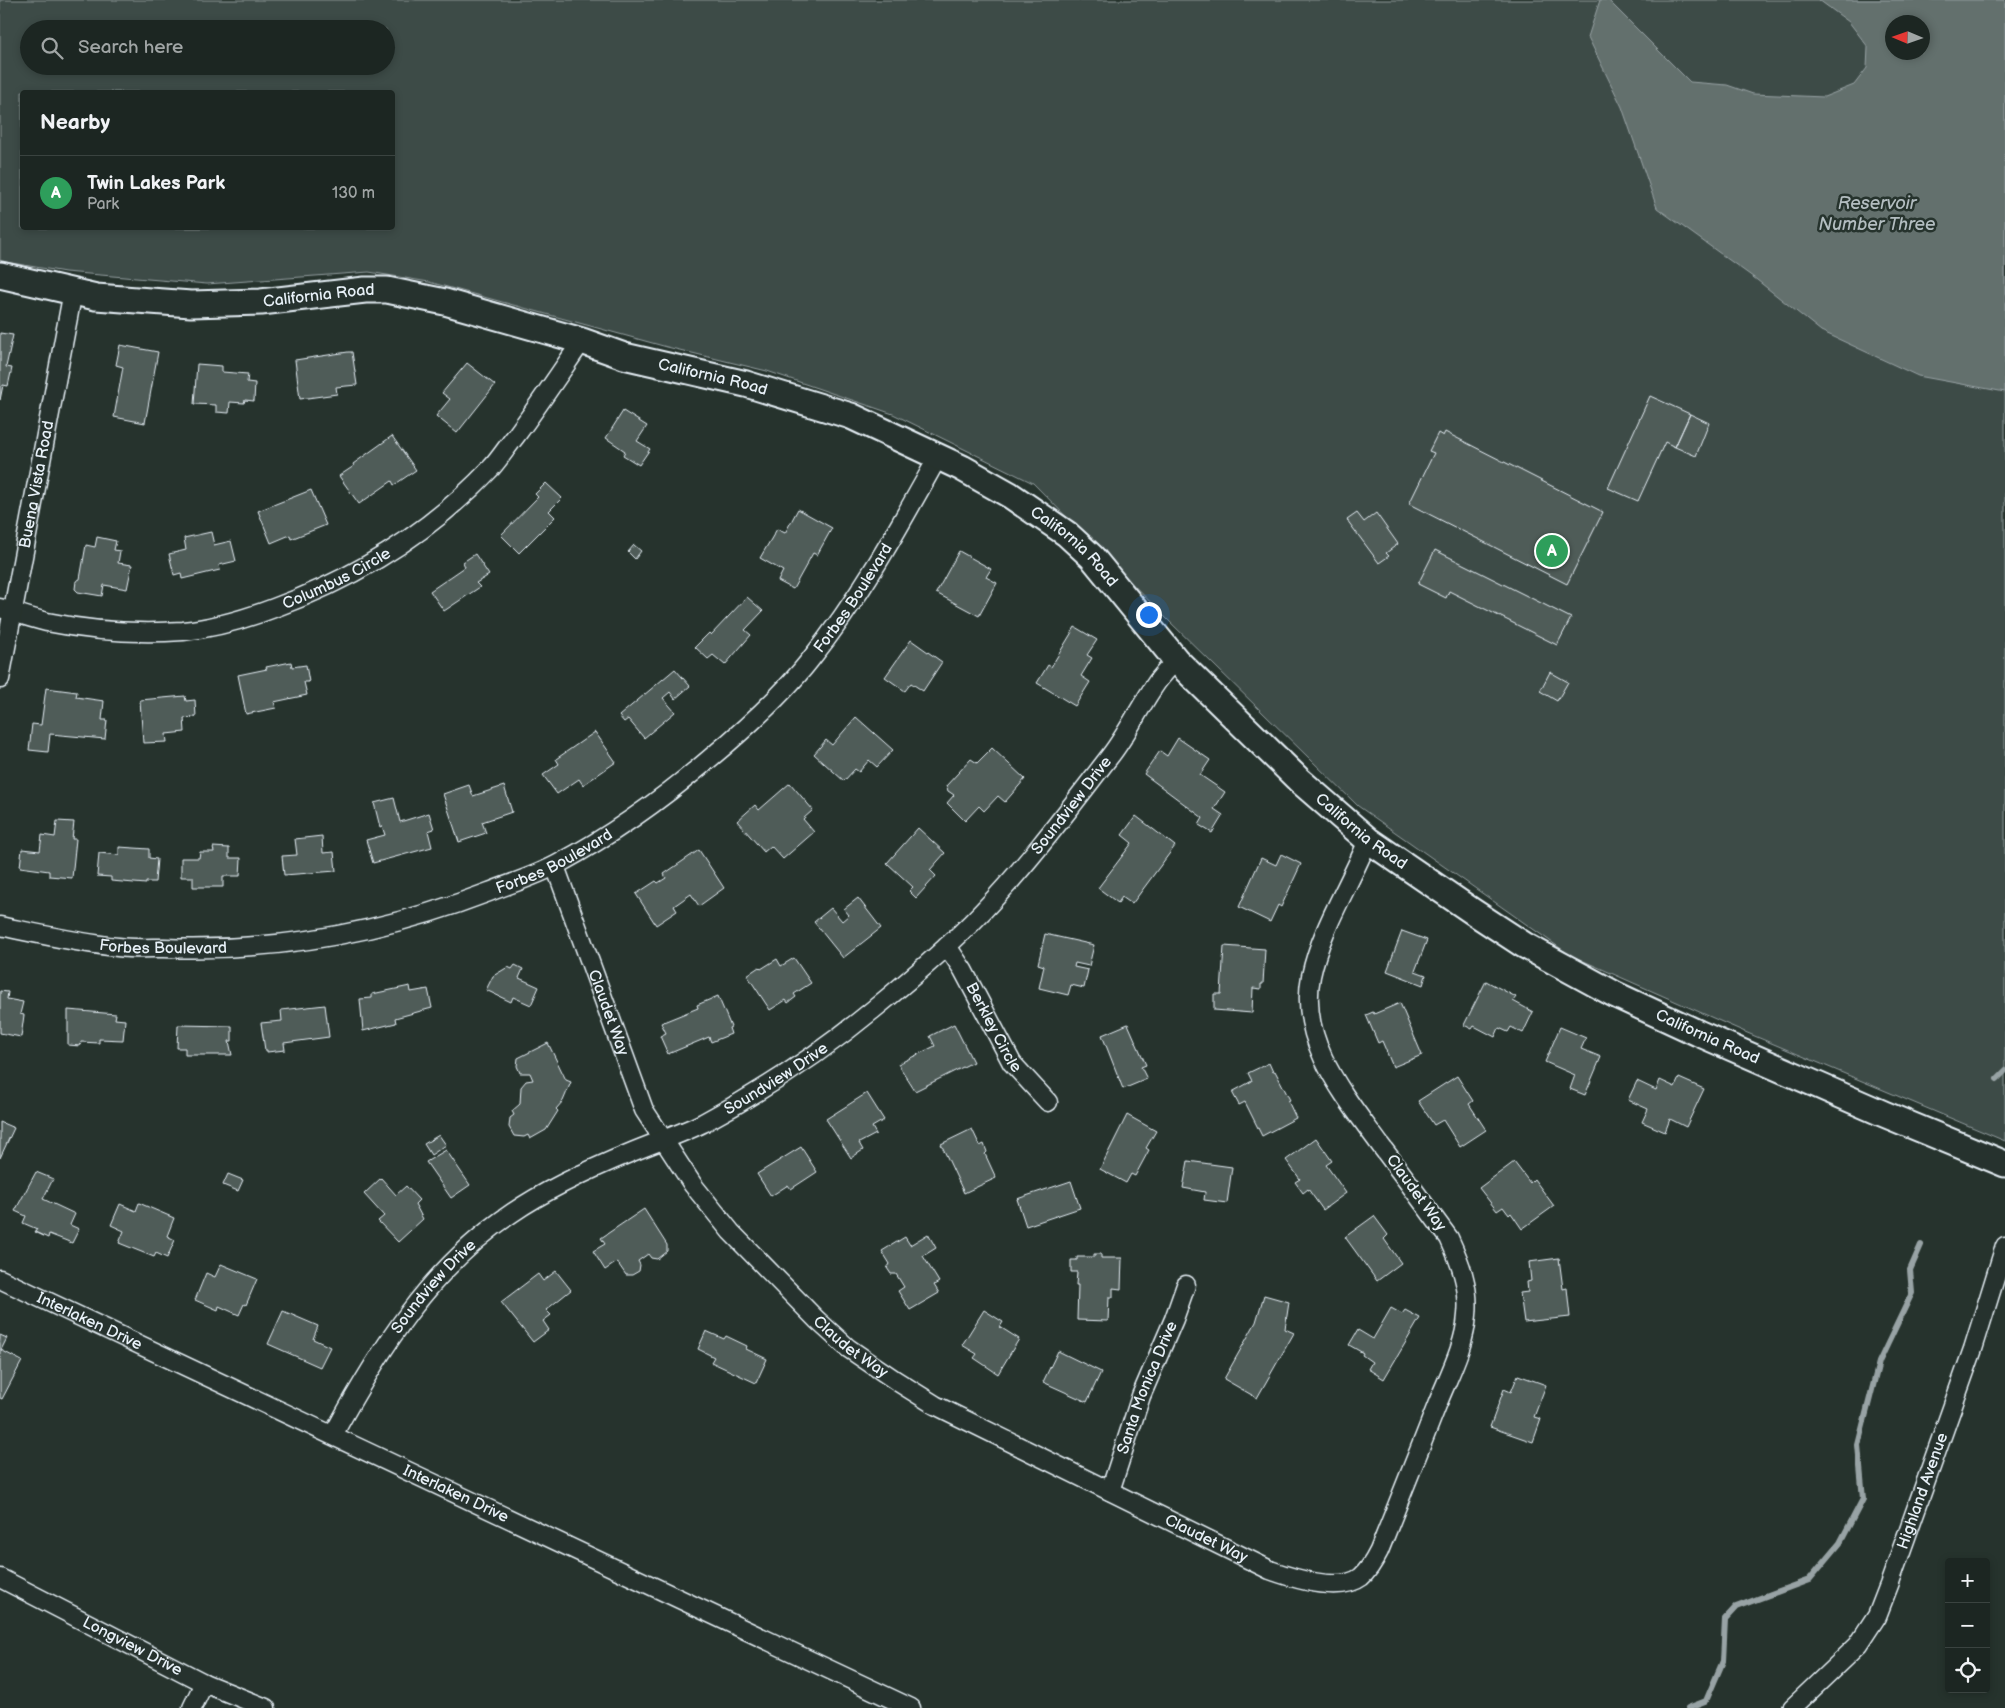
<!DOCTYPE html>
<meta charset="utf-8">
<style>
:root{--surface:#1c2622;--page:#252e2a;--text:#f1f3f6;--muted:#a0a5a5;--line:#3a4340;--accent:#ffd166}
body{margin:0;font-family:"Balsamiq Sans",sans-serif;background:var(--page);color:var(--text)}
.controls{position:absolute;right:15px;bottom:15px;display:grid;overflow:hidden;border-radius:5px;box-shadow:0 2px 8px #0003}
.controls button{width:45px;height:45px;display:grid;place-items:center;padding:0;border:0;border-bottom:1px solid var(--line);background:var(--surface);color:var(--text);font:25px sans-serif}
.compass{position:absolute;left:1885px;top:15px;width:45px;height:45px;border-radius:50%;background:var(--surface);box-shadow:0 2px 8px #0003;rotate:272deg}
.you{position:absolute;left:1148px;top:614px;width:18px;height:18px;margin:-12px;border:4px solid #fff;border-radius:50%;background:#1a73e8;box-shadow:0 0 0 8px #1a73e833}
.badge{display:grid;place-items:center;width:32px;height:32px;border-radius:50%;background:var(--accent);color:#fff;font-size:16px;font-weight:700}
.pin{position:absolute;translate:-50% -50%;border:2px solid #fff;box-shadow:0 1px 5px #0006}
.list{margin:0;padding:0;list-style:none}
h2{display:flex;justify-content:space-between;align-items:center;height:65px;margin:0;padding:0 20px;font-size:21px}
h2 small{font-size:16px;font-weight:400;color:var(--muted)}
.list li{display:grid;grid-template-columns:32px 1fr auto;gap:15px;align-items:center;box-sizing:border-box;height:75px;padding:0 20px;border-top:1px solid var(--line)}
.list b{display:block;font-size:19px;white-space:nowrap}
.list p{margin:0;font-size:16px;white-space:nowrap;color:var(--muted)}
.list em{font-size:16px;font-style:normal;color:var(--muted)}
.icon{flex:none;width:28px;height:28px;fill:none;stroke:currentColor;stroke-width:2;stroke-linecap:round;stroke-linejoin:round}
.map{position:relative;flex:none;width:2005px;height:1708px;overflow:hidden}
.search{position:absolute;background:var(--surface);box-shadow:0 2px 8px #0003;left:20px;top:20px;width:375px;height:55px;display:flex;align-items:center;gap:12px;box-sizing:border-box;padding:0 18px;border-radius:28px;color:var(--muted);font-size:19px}
.panel{position:absolute;background:var(--surface);box-shadow:0 2px 8px #0003;left:20px;top:90px;width:375px;height:140px;border-radius:5px}
.map>svg:first-child{display:block}
.green{fill:#3e4b47;stroke:#939ea0;fill-rule:evenodd}
.water{fill:#636f6d;stroke:#98a3a5;fill-rule:evenodd}
.lines{fill:none;stroke-linecap:round;stroke-linejoin:round}
.stream{stroke:#98a3a5;stroke-width:6}
.building{fill:#505c59;stroke:#e8f1f8}
.street-casing{stroke:#e8f1f8;stroke-width:21}
.secondary-casing{stroke:#e8f1f8;stroke-width:29}
.street{stroke:#26332d;stroke-width:18}
.secondary{stroke:#26332d;stroke-width:25}
.labels{text-anchor:middle;dominant-baseline:central;stroke-width:5;stroke-linejoin:round;paint-order:stroke}
.street-label{font-size:16px;fill:#e8f1f8;stroke:#26332d}
.water-label{font-size:18px;font-style:italic;fill:#b3bdc0;stroke:#26332d}
</style>
<div class="map">
<svg width="2005" height="1708" viewBox="0 0 2005 1708">
<rect width="100%" height="100%" fill="#26332d"/>
<filter id="ink" filterUnits="userSpaceOnUse"><feTurbulence type="fractalNoise" baseFrequency=".02" numOctaves="2"/><feDisplacementMap in="SourceGraphic" scale="10" xChannelSelector="R" yChannelSelector="G"/><feConvolveMatrix kernelMatrix="1 2 1 2 8 2 1 2 1" color-interpolation-filters="sRGB"/></filter>
<g filter="url(#ink)">
<path class="green" d="M0 0H2005V1141L1745 1032 1570 955 1358 806 1167 619 1033 483 893 414 767 371 667 347 429 282 369 272 207 284 65 272 0 261ZM1892 22H1922V52H1892ZM29 29H386V66H29ZM22 92H392V228H22Z"/>
<path class="water" d="M1600 0H1608L1690 82 1727 85 1753 94 1824 97 1854 85 1867 68 1868 47 1849 22 1819 0H2005V392L1918 376 1821 331 1757 280 1657 208 1622 107 1588 37ZM1892 22H1922V52H1892Z"/>
<g class="lines">
<path class="stream" d="M1997 1079 2005 1071
M1688 1708 1706 1701 1723 1661 1725 1619 1736 1607 1809 1580 1840 1543 1863 1499 1858 1445 1879 1362 1912 1293 1910 1270 1921 1245"/>
</g>
<path class="building" d="M0 333 13 335 6 367 12 368 8 386 3 385 0 400Z
M120 345 158 352 145 423 114 417 123 367 116 365Z
M348 352H352L357 385 336 387 337 394 300 399 295 360Z
M467 363 495 385 457 433 436 416 450 399 442 393Z
M197 364 222 366V372L248 374 247 382 255 383 254 401 245 400 244 403 230 402 229 413 216 412V405L194 404Z
M1650 396 1690 414 1675 447 1665 442 1638 501 1608 488Z
M623 411 647 426 637 441 650 449 639 465 623 455 625 451 606 438Z
M1690 414 1709 423 1696 456 1675 447Z
M1445 432 1603 512 1567 584 1409 504 1434 453 1429 451 1438 433 1443 436Z
M392 436 416 470 394 485 392 481 359 504 339 476 354 466 353 464Z
M546 483 562 498 549 511 555 517 519 553 501 535 538 497 535 494Z
M311 490 326 525 291 539 290 535 271 543 258 511Z
M798 509 832 528 817 555 813 553 793 589 778 581 783 571 760 558 777 529 785 533Z
M1357 513 1364 522 1376 513 1398 544 1386 553 1389 556 1379 563 1347 520Z
M211 532 214 545 231 541 236 561 219 565 220 570 211 572 182 579 181 573 174 575 169 554 186 550 184 538Z
M97 537 116 541 114 550 120 551 118 563 132 565 127 589 104 585 102 596 78 592 75 589 76 581 80 579 86 545 95 547Z
M634 545 641 551 635 559 628 552Z
M1435 550 1571 618 1557 645 1449 591 1446 598 1418 584Z
M959 551 991 569 986 577 997 583 979 616 936 593Z
M475 554 489 575 476 583 480 587 444 611 430 591 465 567 463 562Z
M747 597 763 611 745 630 751 635 725 665 713 655 708 659 695 647 709 633 711 635Z
M1075 627 1097 640 1087 655 1092 658 1081 676 1090 682 1075 706 1037 683 1048 665 1051 667Z
M911 640 942 662 923 691 911 683 905 691 885 677Z
M291 662 292 667 306 665 309 682H304L307 695 274 702 276 708 246 714 238 675 267 669 266 667Z
M675 669 690 686 675 699 670 692 663 698 675 712 644 738 628 719 624 722 619 716Z
M1550 672 1568 682 1557 701 1540 691Z
M46 688 77 692 76 697 104 701 102 720H107L105 739 50 734 48 752 29 750 32 724 41 725Z
M185 696 186 701 195 700 196 717 184 718 185 732 166 734 167 742 143 743 140 700Z
M856 717 893 750 877 767 869 760 859 772 855 769 844 781 814 754 826 740 832 745Z
M595 732 616 762 583 785 579 779 557 794 543 775 559 764 556 759Z
M1178 738 1210 760 1200 775 1225 792 1214 809 1223 815 1212 833 1199 825 1203 818 1144 774 1160 751 1167 756Z
M992 748 1025 779 1005 802 998 796 984 811 979 806 965 821 947 803 954 795 948 791 946 786 971 759 977 763Z
M790 783 813 810 803 819 814 832 783 859 771 846 764 852 737 821 755 805 759 810Z
M469 785 473 796 504 786 512 812 482 822 486 833 459 842 443 794Z
M394 798 400 822 429 813 434 829 428 831 432 847 373 863 366 840 385 835 382 826 380 827 374 803Z
M1136 816 1175 846 1132 904 1122 897 1118 903 1098 888 1132 843 1122 835Z
M57 821 74 822 72 839H76L72 878 49 876V871L20 867 22 849 40 851 42 835 55 837Z
M918 828 945 853 930 870 936 876 916 898 909 891 913 887 887 863Z
M322 836 323 853 334 852 336 871 284 875 282 856 297 855 295 839Z
M119 847 149 849V858L157 859 155 882H146V884L111 881V877L97 876 99 853 119 855Z
M213 847 229 848V858H241L240 876H223V887H193V877H181V858H199L200 852H214Z
M699 850 724 888 699 906 691 894 674 906 677 911 656 925 636 894 656 881 658 883 666 878 664 874Z
M1281 854 1301 864 1281 907 1278 905 1270 922 1239 907 1261 858 1276 865Z
M858 898 881 928 843 958 814 922 831 908 842 921 849 915 844 909Z
M1402 931 1427 940 1415 971 1426 975 1423 985 1387 971Z
M1045 934 1094 945 1089 966 1075 963 1074 967 1088 970 1084 988 1071 985 1068 995 1039 988 1044 966 1038 964Z
M1224 946 1265 949 1263 984H1261V989L1253 988 1252 1013 1214 1010V994H1221Z
M794 958 811 983 794 994 796 997 788 1003 786 1000 770 1010 747 975 759 967 761 969 777 959 781 966Z
M515 965 523 969 519 978 539 987 531 1005 513 997 511 1002 486 990 493 976 508 967 512 969Z
M1486 981 1516 997 1513 1001 1533 1012 1523 1033 1511 1027 1508 1032 1499 1028 1495 1037 1474 1026 1472 1029 1464 1025Z
M410 986 411 992 428 989 432 1008 395 1018 396 1023 363 1031 360 999 372 998V994Z
M0 991 8 992 7 999 23 1002 20 1014 24 1015 21 1037 0 1033Z
M718 996 731 1027 729 1028 731 1034 711 1042 709 1037 668 1054 660 1036 666 1033 661 1023 698 1008 697 1005Z
M1400 1003 1422 1055 1393 1067 1382 1041 1378 1043 1366 1015 1373 1012 1374 1014Z
M325 1005 329 1037 284 1043 285 1050 267 1052V1050H265L261 1023 282 1021 281 1010Z
M68 1010 116 1014 115 1019 125 1020 123 1040 99 1039V1043L81 1042 80 1046 68 1045Z
M954 1024 973 1062 915 1091 898 1064 935 1046 930 1036Z
M1128 1024 1146 1065 1141 1067 1147 1079 1123 1089 1102 1035Z
M178 1025 232 1026V1041H229L232 1055H185V1048H177Z
M1560 1027 1586 1038 1581 1049 1601 1057 1585 1095 1570 1089 1575 1075 1545 1062Z
M548 1043 566 1080 571 1082 563 1101 556 1109 558 1111 546 1130 530 1139 528 1135 524 1137 514 1136 509 1127 510 1118 514 1115 512 1111 520 1104 521 1087 526 1081 533 1080 530 1073H520L517 1066 518 1058Z
M1269 1063 1273 1072 1275 1071 1290 1100 1288 1101 1296 1118 1262 1136 1245 1102 1239 1105 1232 1092 1252 1081 1248 1073Z
M1457 1076 1473 1101 1469 1104 1486 1130 1460 1147 1443 1120 1434 1125 1418 1101Z
M1679 1078 1704 1089 1686 1127 1670 1119 1665 1132 1642 1122 1648 1109 1628 1100 1637 1081 1656 1090 1660 1080 1675 1087Z
M867 1093 884 1120 872 1127 876 1134 859 1143 863 1150 851 1158 826 1119Z
M1127 1115 1156 1131 1146 1148 1149 1150 1135 1176 1131 1174 1126 1183 1100 1169Z
M0 1122 14 1128 0 1158Z
M972 1129 980 1146 984 1144 987 1152 985 1154 996 1178 964 1193 941 1144Z
M439 1135 446 1145 431 1155 424 1144Z
M1316 1138 1332 1161 1326 1165 1346 1193 1323 1210 1308 1189 1303 1193 1295 1182 1300 1179 1286 1160Z
M801 1147 817 1172 791 1189 788 1185 771 1196 757 1174Z
M446 1150 470 1185 451 1198 426 1162Z
M1188 1161 1232 1167 1227 1203 1204 1200 1205 1192 1183 1188Z
M1514 1162 1530 1183 1534 1179 1554 1206 1522 1229 1511 1213 1509 1215 1503 1207 1497 1211 1479 1188Z
M36 1172 53 1179 43 1199 75 1214 70 1225 79 1229 72 1243 49 1234 48 1238 35 1232 37 1229 23 1223 26 1216 15 1211Z
M228 1174 243 1180 238 1191 223 1185Z
M381 1178 396 1195 406 1186 419 1200 415 1204 423 1219 398 1242 378 1221 384 1216 364 1194Z
M1071 1181 1080 1208 1026 1226 1017 1199Z
M139 1203 174 1218 167 1236 175 1240 167 1258 156 1253 154 1257 119 1243 124 1231 111 1225 120 1204 136 1211Z
M644 1209 667 1245V1251L657 1259 651 1258 648 1254 638 1261 640 1265 639 1271 632 1275H626L617 1262 605 1270 593 1251 605 1244 601 1238Z
M1374 1216 1388 1235 1384 1239 1401 1263 1377 1281 1345 1237Z
M928 1234 936 1248 923 1256 939 1282 934 1285 939 1293 910 1310 898 1291 904 1287 896 1274H891L887 1268 890 1264 882 1251 905 1237 910 1245Z
M1094 1254H1101V1258H1122L1121 1289 1113 1288V1297H1109L1108 1321 1077 1320 1078 1285H1076L1077 1272H1071V1260H1077V1257H1094Z
M1559 1258 1563 1289 1567 1288 1570 1317 1524 1322 1520 1293 1528 1292 1527 1282 1531 1281 1529 1262Z
M221 1264 257 1279 246 1305 244 1304 239 1315 219 1306 218 1310 195 1300 206 1273 215 1277Z
M556 1271 571 1290 546 1310 551 1315 543 1321 549 1330 533 1342 501 1302 538 1274 543 1281Z
M1264 1295 1289 1302 1285 1329 1294 1333 1257 1398 1224 1379 1256 1322Z
M1391 1308 1402 1314 1405 1310 1420 1318 1384 1379 1368 1369 1372 1362 1362 1355 1363 1353 1349 1345 1358 1330 1373 1339Z
M984 1310 1003 1322 1000 1327 1019 1339 998 1374 974 1358 977 1354 962 1345Z
M283 1311 318 1326 313 1339 330 1347 320 1367 268 1344Z
M706 1331 724 1339 726 1336 747 1346 746 1349 767 1359 756 1383 711 1362 714 1357 698 1349Z
M0 1335 7 1338 1 1350 22 1361 2 1399 0 1398Z
M1058 1351 1101 1372 1087 1402 1043 1382Z
M1518 1375 1546 1385 1534 1417 1541 1419 1533 1442 1490 1427 1504 1389 1511 1392Z"/>
<g class="lines">
<g class="street-casing">
<g id="street">
<path id="s1" d="M0 608C16 613 31 618 47 622 91 631 138 634 183 631 214 628 245 619 274 608 356 578 432 531 492 467 500 458 507 447 515 437 538 406 560 373 582 341"/>
<path id="s2" d="M0 679 73 291"/>
<path id="s3" d="M555 866 644 1110 693 1185 731 1232 817 1320 848 1348 895 1380 935 1405 1270 1570C1292 1578 1340 1593 1361 1577 1369 1570 1374 1561 1379 1551 1398 1503 1418 1454 1437 1405 1448 1377 1465 1346 1467 1315 1470 1287 1460 1262 1449 1238 1426 1207 1404 1176 1381 1146 1345 1096 1298 1042 1311 976 1321 928 1350 885 1368 840"/>
<path id="s4" d="M0 926C39 934 78 943 118 947 133 949 149 948 164 948 275 952 385 932 489 892 512 883 536 876 558 864 612 835 661 800 708 760 744 730 781 697 810 660 861 597 899 527 938 457"/>
<path id="s5" d="M947 946 963 970 1012 1063 1048 1102"/>
<path id="s6" d="M0 1279 911 1708"/>
<path id="s7" d="M333 1435C380 1349 429 1269 512 1213 547 1189 593 1168 632 1152 656 1142 681 1134 703 1123 763 1091 822 1052 874 1009 912 978 950 946 983 911 1029 863 1069 809 1110 756 1128 733 1140 706 1157 682 1163 674 1170 667 1176 660"/>
<path id="s8" d="M1110 1491 1141 1396 1174 1319 1186 1285"/>
<path id="s9" d="M0 1578 204 1683 266 1708"/>
<path d="M192 1708 204 1683"/>
<path id="s10" d="M1792 1708 1858 1645 1877 1616 1889 1585 1973 1349 2005 1246"/>
</g>
</g>
<g class="secondary-casing">
<g id="secondary">
<path id="s11" d="M0 275 96 297 191 304 261 302 365 290H387L445 302 582 341 624 356 746 384 851 416 962 468 1010 495 1067 534 1092 557 1176 660 1299 780 1368 840 1472 911 1524 945 1616 995 1698 1033 1884 1114 2005 1164"/>
</g>
</g>
<use href="#street" class="street"/>
<use href="#secondary" class="secondary"/>
</g>
</g>
<g class="labels">
<g class="street-label">
<text stroke="none"><textPath href="#s11" startOffset="322">California Road</textPath></text>
<text stroke="none"><textPath href="#s11" startOffset="728">California Road</textPath></text>
<text stroke="none"><textPath href="#s2" startOffset="198">Buena Vista Road</textPath></text>
<text stroke="none"><textPath href="#s11" startOffset="1132">California Road</textPath></text>
<text stroke="none"><textPath href="#s1" startOffset="349">Columbus Circle</textPath></text>
<text stroke="none"><textPath href="#s4" startOffset="974">Forbes Boulevard</textPath></text>
<text stroke="none"><textPath href="#s7" startOffset="990">Soundview Drive</textPath></text>
<text stroke="none"><textPath href="#s11" startOffset="1538">California Road</textPath></text>
<text stroke="none"><textPath href="#s4" startOffset="570">Forbes Boulevard</textPath></text>
<text stroke="none"><textPath href="#s4" startOffset="165">Forbes Boulevard</textPath></text>
<text stroke="none"><textPath href="#s3" startOffset="156">Claudet Way</textPath></text>
<text stroke="none"><textPath href="#s5" startOffset="94">Berkley Circle</textPath></text>
<text stroke="none"><textPath href="#s11" startOffset="1942">California Road</textPath></text>
<text stroke="none"><textPath href="#s7" startOffset="585">Soundview Drive</textPath></text>
<text transform="translate(1416 1193) rotate(54)">Claudet Way</text>
<text stroke="none"><textPath href="#s7" startOffset="180">Soundview Drive</textPath></text>
<text stroke="none"><textPath href="#s6" startOffset="99">Interlaken Drive</textPath></text>
<text stroke="none"><textPath href="#s3" startOffset="576">Claudet Way</textPath></text>
<text stroke="none"><textPath href="#s8" startOffset="110">Santa Monica Drive</textPath></text>
<text stroke="none"><textPath href="#s10" startOffset="259">Highland Avenue</textPath></text>
<text stroke="none"><textPath href="#s6" startOffset="504">Interlaken Drive</textPath></text>
<text stroke="none"><textPath href="#s3" startOffset="981">Claudet Way</textPath></text>
<text stroke="none"><textPath href="#s9" startOffset="149">Longview Drive</textPath></text>
</g>
<g class="water-label">
<text x="1877" y="203">Reservoir<tspan x="1877" dy="21">Number Three</tspan></text>
</g>
</g>
</svg>
<div class="controls">
<button>+</button>
<button>−</button>
<button><svg class="icon" aria-label="locate" viewBox="0 0 24 24"><circle cx="12" cy="12" r="6"/><path d="M12 2v4M12 18v4M2 12h4M18 12h4"/></svg></button>
</div>
<svg class="compass" viewBox="-18 -18 36 36"><path d="M0-13l5 13h-10z" fill="#e53935"/><path d="M0 13l5-13h-10z" fill="#a0a5a5"/></svg>
<div class="you"></div>
<div class="pin badge" style="left:1552px;top:551px;background:#2e9e5b">A</div>
<div class="search"><svg class="icon" aria-label="search" viewBox="0 0 24 24"><circle cx="10" cy="10" r="6"/><path d="M15 15l6 6"/></svg>Search here</div>
<section class="panel">
<h2>Nearby<small></small></h2>
<ul class="list">
<li><span class="badge" style="background:#2e9e5b">A</span><div><b>Twin Lakes Park</b><p>Park</p></div><em>130 m</em></li>
</ul>
</section>
</div>
